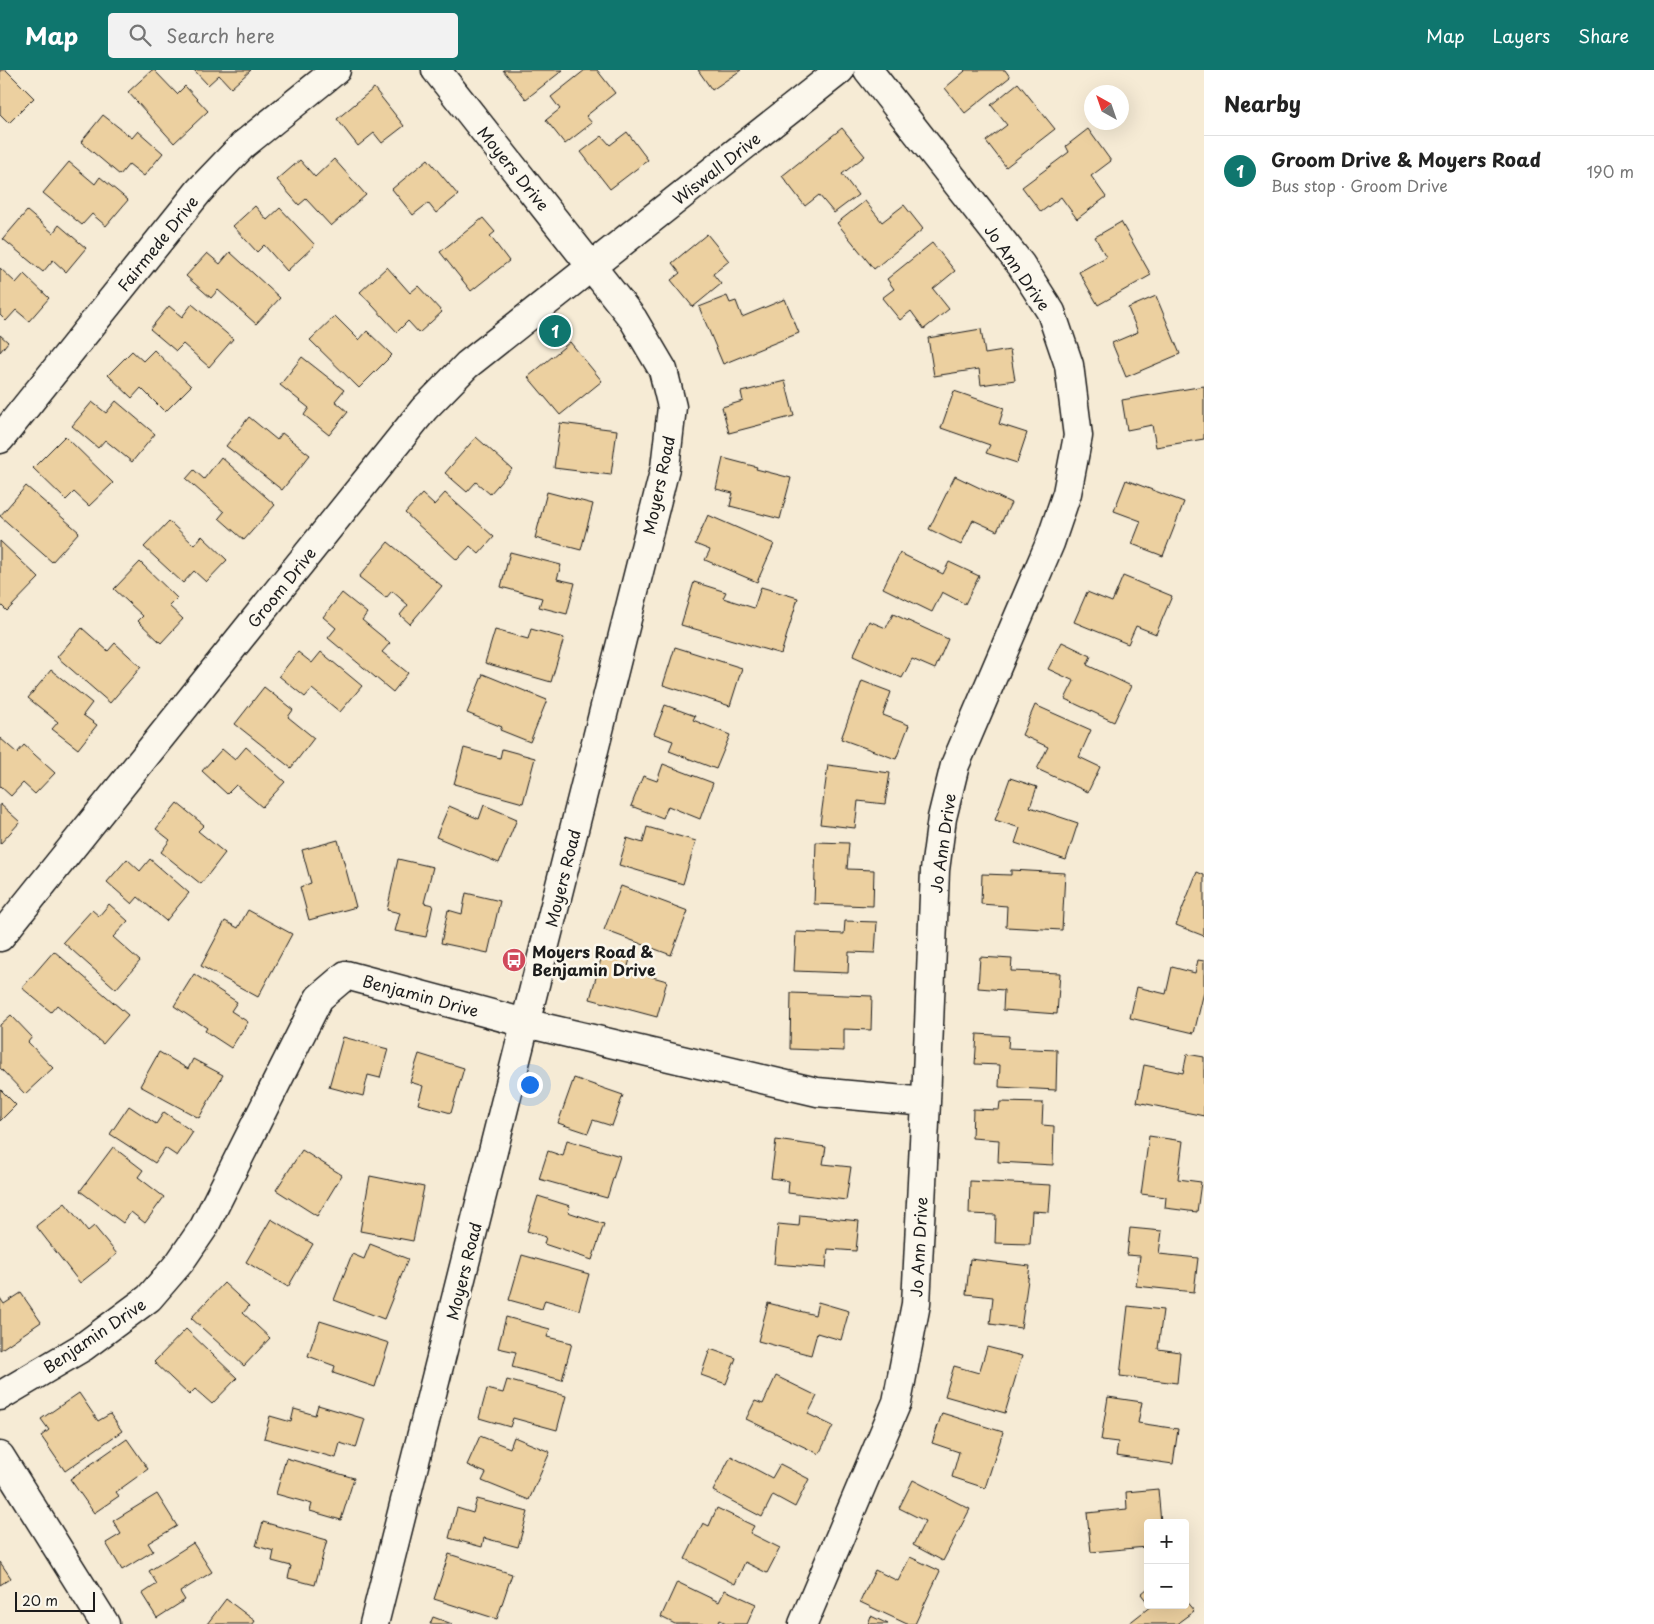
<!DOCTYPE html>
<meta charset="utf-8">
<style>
:root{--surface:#fff;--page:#f2f2f2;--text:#222;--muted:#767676;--line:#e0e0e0;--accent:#0f766e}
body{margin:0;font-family:"Playpen Sans",sans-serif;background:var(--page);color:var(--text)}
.controls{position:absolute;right:15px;bottom:15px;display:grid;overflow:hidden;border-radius:5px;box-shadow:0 5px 20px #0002}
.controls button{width:45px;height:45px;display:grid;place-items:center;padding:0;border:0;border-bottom:1px solid var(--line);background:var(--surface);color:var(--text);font:25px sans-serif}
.compass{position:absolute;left:1084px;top:15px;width:45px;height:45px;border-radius:50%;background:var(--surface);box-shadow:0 5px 20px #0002;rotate:320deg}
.scale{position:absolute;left:15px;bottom:12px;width:80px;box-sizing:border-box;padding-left:5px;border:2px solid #1c1c1c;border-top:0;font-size:14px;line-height:18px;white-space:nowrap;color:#1c1c1c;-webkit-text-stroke:4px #fbf7ec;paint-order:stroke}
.you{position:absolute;left:529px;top:1014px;width:18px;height:18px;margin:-12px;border:4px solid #fff;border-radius:50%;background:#1a73e8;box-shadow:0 0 0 8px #1a73e833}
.badge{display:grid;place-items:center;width:32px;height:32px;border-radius:50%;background:var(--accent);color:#fff;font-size:16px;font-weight:700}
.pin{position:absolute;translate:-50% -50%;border:2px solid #fff;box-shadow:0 1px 5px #0006}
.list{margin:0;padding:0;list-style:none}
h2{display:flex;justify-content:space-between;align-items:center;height:65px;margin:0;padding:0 20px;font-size:21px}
h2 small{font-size:16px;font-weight:400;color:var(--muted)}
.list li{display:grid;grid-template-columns:32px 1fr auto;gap:15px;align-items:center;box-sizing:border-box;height:70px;padding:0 20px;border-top:1px solid var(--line)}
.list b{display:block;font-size:19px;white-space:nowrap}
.list p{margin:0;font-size:16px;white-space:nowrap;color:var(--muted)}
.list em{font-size:16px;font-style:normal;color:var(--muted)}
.icon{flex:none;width:28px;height:28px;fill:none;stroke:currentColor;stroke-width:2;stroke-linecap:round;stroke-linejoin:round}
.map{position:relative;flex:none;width:1204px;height:1554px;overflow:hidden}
header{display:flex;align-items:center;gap:30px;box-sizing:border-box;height:70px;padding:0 25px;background:var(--accent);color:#fff}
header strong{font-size:24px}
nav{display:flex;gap:28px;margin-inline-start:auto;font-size:18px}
.search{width:350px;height:45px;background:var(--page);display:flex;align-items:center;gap:12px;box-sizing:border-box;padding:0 18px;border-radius:5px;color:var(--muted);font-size:19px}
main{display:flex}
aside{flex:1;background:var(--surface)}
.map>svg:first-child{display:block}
.building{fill:#ecd0a0;stroke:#1c1c1c}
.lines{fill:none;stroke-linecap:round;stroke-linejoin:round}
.minor-casing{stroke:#1c1c1c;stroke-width:31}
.minor{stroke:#fbf7ec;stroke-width:28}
.labels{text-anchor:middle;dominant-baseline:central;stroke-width:5;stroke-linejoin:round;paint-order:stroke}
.street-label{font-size:16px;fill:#1c1c1c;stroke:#fbf7ec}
.poi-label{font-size:16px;font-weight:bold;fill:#1c1c1c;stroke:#fbf7ec;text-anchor:start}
</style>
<header>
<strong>Map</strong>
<div class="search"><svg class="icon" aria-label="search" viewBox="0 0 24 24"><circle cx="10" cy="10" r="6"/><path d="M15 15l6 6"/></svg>Search here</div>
<nav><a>Map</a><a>Layers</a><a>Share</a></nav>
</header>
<main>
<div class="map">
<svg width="1204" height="1554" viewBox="0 0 1204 1554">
<rect width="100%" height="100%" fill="#f6ebd5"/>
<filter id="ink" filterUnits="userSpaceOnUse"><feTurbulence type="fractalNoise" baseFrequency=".02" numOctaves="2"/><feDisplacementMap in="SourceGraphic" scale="10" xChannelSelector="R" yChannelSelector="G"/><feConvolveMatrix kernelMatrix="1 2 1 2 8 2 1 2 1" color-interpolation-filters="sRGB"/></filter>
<g filter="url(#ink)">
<path class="building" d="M0 0H6L34 28 9 53 0 44Z
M152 0H154L177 24 185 16 208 41 174 73 128 22Z
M194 0H251L231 18 219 5 208 15Z
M503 0H563L526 29Z
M585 0H597L615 23 586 46 592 53 565 74 546 50 560 39 551 27Z
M698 0H741L712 20Z
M964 0H1005L1010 7 965 43 945 18 965 1Z
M1018 13 1055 59 1006 97 986 71 1007 55 991 35Z
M374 18 404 56 382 73 374 63 358 76 337 49Z
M103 45 132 68 138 61 163 83 144 106 129 94 120 105 81 72Z
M842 58 865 86 842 104 858 125 834 143 819 125 805 136 782 106Z
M1088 59 1111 91 1091 106 1106 127 1077 149 1061 127 1041 142 1022 117 1069 82 1066 76Z
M627 62 648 90 610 119 581 82 602 66 610 75Z
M334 89 366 125 331 156 306 129 299 135 277 110 300 90 315 107Z
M428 89 458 125 436 143 428 133 413 145 392 119Z
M69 92 95 114 100 107 128 130 106 156 92 144 82 155 43 123Z
M865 131 882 152 904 135 923 159 874 199 837 153Z
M255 136 267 150 280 138 315 175 287 201 264 175 257 182 233 156Z
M27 141 53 163 59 155 86 178 66 202 53 190 43 202 3 169Z
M483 148 495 162 490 166 509 191 471 221 440 182Z
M1121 152 1151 205 1098 235 1079 202 1106 187 1095 167Z
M707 164 729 191 713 204 721 214 693 237 671 210 680 203 672 193Z
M932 173 955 201 933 219 949 239 924 259 911 241 900 250 882 228 894 219 887 209Z
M230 182 280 228 256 254 218 220 211 228 186 206 207 183 220 194Z
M387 197 410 223 418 216 442 242 419 263 408 251 397 262 360 222Z
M0 198 16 213 24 204 49 228 29 251 16 240 6 251 0 245Z
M727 226 730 233 736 231 742 247 785 229 799 263 723 294 699 237Z
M1156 226 1180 284 1126 307 1112 273 1138 262 1128 238Z
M192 234 233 269 209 297 183 274 176 281 150 259 169 236 182 247Z
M335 246 359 270 367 261 392 285 359 318 310 270Z
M981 259 985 284 1010 280 1015 310 981 315 979 299 934 306 928 268Z
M0 265 8 272 0 282Z
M570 272 602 311 560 345 528 307Z
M154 280 191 316 165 342 141 318 132 328 108 305 132 281 143 291Z
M302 287 344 320 335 331 348 342 329 365 304 345 309 338 280 315Z
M785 311 794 346 729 363 722 337 743 331 741 322Z
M1204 316V369L1156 377 1152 355 1127 360 1122 330Z
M954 321 1004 338 999 354 1027 363 1017 393 986 383 990 375 941 358Z
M116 331 155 364 132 392 105 370 98 378 72 356 92 332 106 343Z
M249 347 277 370 282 363 310 385 282 420 226 376Z
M560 353 617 360 611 405 554 398Z
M65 366 113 413 89 436 74 422 66 430 33 398Z
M476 367 512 399 490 424 476 412 467 422 445 403Z
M221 387 275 435 244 470 219 448 224 442 186 409 194 400 204 409Z
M723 388 757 397 756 399 791 408 780 449 730 436 733 423 716 419Z
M955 406 1011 433 997 461 973 450 961 475 929 459Z
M1126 410 1184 432 1163 486 1132 474 1141 451 1114 441Z
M26 416 79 462 52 492 0 446Z
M547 422 593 434 581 480 535 468Z
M445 423 494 467 479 484 470 476 457 490 405 443 422 424 434 435Z
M708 445 774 474 757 512 705 490 710 480 695 474Z
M169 451 194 475 202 466 227 490 206 512 194 501 183 513 144 477Z
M0 471 39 508 7 541 0 534Z
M388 472 442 516 410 554 400 545 408 535 392 521 386 528 359 507Z
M510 482 561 495 557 509 575 513 567 544 539 537 542 528 501 517Z
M900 483 943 504 949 492 979 506 965 534 942 522 932 542 883 518Z
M140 492 177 528 169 536 183 549 161 573 138 551 143 546 114 519Z
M1123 506 1172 526 1156 564 1136 556 1128 574 1074 552 1087 522 1112 532Z
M694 512 726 522 723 528 754 538 761 517 798 528 781 584 681 555Z
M342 523 367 543 362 550 390 573 382 582 408 603 393 622 328 568 336 558 323 547Z
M893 544 948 569 935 599 912 589 902 608 853 586 869 551 886 558Z
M82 558 108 581 115 573 141 597 110 633 57 587Z
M531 559 564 568 551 612 485 593 495 560 528 569Z
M1062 572 1091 586 1087 595 1131 616 1114 652 1065 629 1074 611 1048 599Z
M675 577 742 598 730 636 663 615Z
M298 582 312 593 321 582 362 616 340 642 312 619 305 627 279 606Z
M51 600 92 633 83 645 97 655 78 679 52 659 58 652 28 628Z
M483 604 547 630 530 672 500 660 502 657 467 643Z
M862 611 891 622 883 645 909 655 896 689 841 669Z
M264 617 293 640 288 647 314 668 291 698 235 654Z
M665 635 695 646 693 650 730 665 716 699 669 681 673 671 654 664Z
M1035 635 1091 660 1079 687 1100 697 1088 722 1037 699 1048 677 1022 665Z
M0 668 17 683 24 675 55 703 35 724 23 713 11 726 0 716Z
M246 677 285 712 262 737 236 715 227 724 202 701 222 679 235 690Z
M464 678 500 688 502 679 535 688 523 733 454 714Z
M663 694 713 713 700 749 668 736 663 748 631 736 643 706 657 711Z
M828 695 890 703 885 734 858 731 855 758 820 754Z
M1010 708 1037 717 1030 737 1078 753 1066 790 1015 773 1020 758 995 750Z
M177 733 204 755 198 761 225 783 201 814 161 782 170 770 156 759Z
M0 734 20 752 0 774Z
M484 735 517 749 499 793 436 767 449 736 479 749Z
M647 757 696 771 683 814 619 795 627 768 643 773Z
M338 770 356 837 309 850 300 817 311 813 302 780Z
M816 772 849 773 847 799 874 800 873 836 814 834Z
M127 789 140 801 150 789 189 823 166 851 138 827 132 834 107 812Z
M398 789 433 797 424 833 433 835 426 867 395 861 400 843 387 840Z
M1011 800 1065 803 1062 860 1006 857 1007 836 981 834 982 804 1011 805Z
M1197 802 1204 805V866L1176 855Z
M621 816 688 841 671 885 604 860Z
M466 823 500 831 488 883 441 873 448 840 462 844Z
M109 834 128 851 113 867 140 891 116 919 63 872 92 840 99 846Z
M248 840 292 864 258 927 201 896 225 851 238 858Z
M845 851 877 852 875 883 849 882 848 903 794 901 796 862 844 864Z
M54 881 128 945 103 974 57 935 51 942 22 918Z
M603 882 630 889 627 900 667 911 657 947 590 929Z
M980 887 1012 889 1011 901 1060 903 1057 944 1003 940 1004 920 978 918Z
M1198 890 1204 891V922L1194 963 1130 948 1137 917 1166 924 1172 897 1195 903Z
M194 904 237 932 231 941 248 952 231 978 205 961 207 958 174 936Z
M791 923 872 926 871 960 844 959V981L790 979Z
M11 945 32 967 28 972 53 998 25 1024 0 998V955Z
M977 964 1009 966 1008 978 1057 980 1056 1020 999 1017 1000 995 975 994Z
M343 967 388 979 380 1008 368 1005 363 1026 329 1017Z
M159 982 188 999 193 989 223 1005 199 1048 140 1016Z
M419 984 464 998 451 1043 418 1034 423 1016 410 1012Z
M1187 984 1204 987V1046L1137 1032 1144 995 1183 1003Z
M574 1008 623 1025 612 1056 593 1050 588 1063 558 1053Z
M0 1019 16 1035 0 1051Z
M1000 1032 1043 1033 1042 1055 1054 1056 1053 1095 998 1092 999 1070 972 1068 973 1039 999 1040Z
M129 1036 156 1054 164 1042 193 1062 177 1086 165 1078 155 1093 110 1064Z
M1149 1066 1183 1071 1178 1109 1201 1112 1197 1142 1165 1138 1166 1127 1141 1124Z
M567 1070 620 1086 607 1128 539 1109 548 1081 563 1086Z
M776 1070 826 1077 823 1094 851 1097 846 1130 788 1123 789 1111 771 1108Z
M113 1077 143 1100 138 1107 164 1127 145 1153 131 1142 123 1153 80 1121Z
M302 1080 342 1105 317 1146 276 1120Z
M370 1106 424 1117 413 1171 360 1161Z
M970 1111 1051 1115 1049 1142 1032 1141 1030 1174 995 1173 996 1145 969 1144Z
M538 1126 570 1136 568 1142 604 1154 592 1190 544 1174 546 1167 527 1161Z
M65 1133 88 1161 94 1156 117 1184 80 1213 36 1156Z
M800 1145 859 1151 856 1181 828 1179 826 1198 774 1194 778 1154 799 1156Z
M271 1149 313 1174 288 1217 246 1192Z
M1130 1158 1162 1161 1159 1184 1198 1188 1194 1222 1136 1216 1140 1186 1127 1185Z
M370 1174 408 1189 384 1249 334 1230 352 1184 364 1189Z
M522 1185 589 1204 579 1240 545 1230 542 1239 509 1230Z
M970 1189 1030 1196 1021 1258 990 1254 993 1227 966 1224Z
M224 1213 249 1236 243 1243 270 1268 244 1296 191 1248Z
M21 1223 41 1252 0 1280V1228L4 1234Z
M818 1232 849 1241 841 1270 817 1263 811 1285 758 1271 768 1233 815 1245Z
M1128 1236 1163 1240 1158 1279 1180 1282 1177 1313 1120 1306Z
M506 1247 550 1259 547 1267 572 1273 562 1310 512 1297 516 1282 498 1278Z
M320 1251 389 1273 375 1317 333 1303 335 1296 308 1286Z
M186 1259 237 1308 212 1334 195 1319 189 1325 154 1292Z
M987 1277 1022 1286 1005 1343 945 1326 954 1296 979 1303Z
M710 1279 736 1288 726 1314 701 1305Z
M776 1306 817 1326 808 1344 833 1356 819 1384 746 1349 755 1331 763 1334Z
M507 1310 566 1326 557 1360 513 1348 510 1357 479 1348 487 1319 503 1323Z
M79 1323 98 1351 110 1344 122 1361 65 1401 41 1366 49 1360 41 1349Z
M1108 1327 1142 1332 1138 1353 1178 1359 1173 1394 1116 1386 1118 1372 1101 1370Z
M318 1335 365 1349 356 1378 340 1373 336 1388 264 1368 270 1346 291 1352 294 1339 315 1345Z
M942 1343 1003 1362 985 1418 952 1407 959 1382 932 1373Z
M480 1366 510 1378 514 1367 550 1382 529 1430 482 1411 486 1403 467 1395Z
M127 1369 148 1399 116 1422 119 1426 94 1443 70 1409Z
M731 1386 772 1408 780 1394 809 1409 795 1437 773 1425 762 1447 713 1421Z
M286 1388 354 1408 341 1450 310 1441 312 1434 276 1424Z
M913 1410 970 1439 943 1491 913 1475 925 1451 899 1438Z
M1158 1419 1161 1453H1148V1467H1145L1146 1477 1091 1482 1087 1443 1127 1439 1126 1422Z
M157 1424 177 1456 148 1473 153 1481 122 1500 106 1473 121 1464 113 1451Z
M477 1429 528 1442 518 1477 484 1468 482 1477 449 1468 457 1438 473 1443Z
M717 1438 754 1456 750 1463 780 1478 767 1503 745 1492 735 1514 685 1489 703 1453 709 1456Z
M263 1452 327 1470 315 1515 288 1508 291 1496 272 1491 274 1481 256 1476Z
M193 1473 212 1502 180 1522 185 1530 157 1548 142 1524 157 1514 149 1501Z
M449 1484 512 1504 497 1549 434 1529Z
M910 1487 940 1501 915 1554H907L860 1532 875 1500 898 1511Z
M0 1492 11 1508 0 1515Z
M677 1512 719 1532 725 1520 756 1534 747 1554H728L720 1550 718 1554H675L661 1547Z
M1148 1518V1533L1141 1524Z
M226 1529 255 1551 253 1554H207Z
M1185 1530 1194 1541 1179 1552 1180 1554H1128L1151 1536 1150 1535H1185Z
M871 1546 888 1554H868Z
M433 1547 452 1554H430Z"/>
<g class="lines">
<g class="minor-casing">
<path id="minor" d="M0 369 199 121 243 75 336 0
M0 867 424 339 467 295 840 0
M0 1326 83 1277 149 1228 180 1192 204 1157 319 928 346 905 525 953 817 1022 926 1032
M0 1386 105 1554
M374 1554 665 398 672 337 663 300 633 249 436 0
M803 1554 897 1332 916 1234 926 1032 935 800 942 748 955 695 1050 473 1067 423 1078 366 1069 295 1051 242 1021 195 868 0"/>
</g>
<use href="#minor" class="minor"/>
</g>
</g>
<defs>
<g id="bus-disc" transform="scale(1.25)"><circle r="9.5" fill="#d1495b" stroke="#fbf7ec"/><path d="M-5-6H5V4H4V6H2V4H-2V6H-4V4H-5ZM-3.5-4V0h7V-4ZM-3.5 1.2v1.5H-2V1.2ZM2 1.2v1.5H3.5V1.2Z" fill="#fff"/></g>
</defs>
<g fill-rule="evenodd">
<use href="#bus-disc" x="514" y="890"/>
</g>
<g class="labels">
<g class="street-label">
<text transform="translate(514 98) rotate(51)">Moyers Drive</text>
<text transform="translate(716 98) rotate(-38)">Wiswall Drive</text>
<text transform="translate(157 173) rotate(-51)">Fairmede Drive</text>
<text transform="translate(1018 197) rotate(55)">Jo Ann Drive</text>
<text transform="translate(658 415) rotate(-78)">Moyers Road</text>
<text transform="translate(281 517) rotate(-51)">Groom Drive</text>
<text transform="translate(942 773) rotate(-82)">Jo Ann Drive</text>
<text transform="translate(562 808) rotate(-76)">Moyers Road</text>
<text transform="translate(421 925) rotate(15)">Benjamin Drive</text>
<text transform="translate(918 1177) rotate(-87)">Jo Ann Drive</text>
<text transform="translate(463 1201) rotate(-76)">Moyers Road</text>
<text transform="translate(94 1265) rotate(-34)">Benjamin Drive</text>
</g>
<g class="poi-label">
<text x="532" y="881">Moyers Road &amp;<tspan x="532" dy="18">Benjamin Drive</tspan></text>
</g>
</g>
</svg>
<div class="controls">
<button>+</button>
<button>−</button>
</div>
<svg class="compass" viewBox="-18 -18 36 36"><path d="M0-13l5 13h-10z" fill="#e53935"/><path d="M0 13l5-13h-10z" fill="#767676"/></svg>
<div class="scale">20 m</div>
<div class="you"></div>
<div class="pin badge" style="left:555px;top:261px">1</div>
</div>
<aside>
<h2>Nearby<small></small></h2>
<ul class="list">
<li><span class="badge">1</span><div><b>Groom Drive &amp; Moyers Road</b><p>Bus stop · Groom Drive</p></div><em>190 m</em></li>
</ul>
</aside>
</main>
